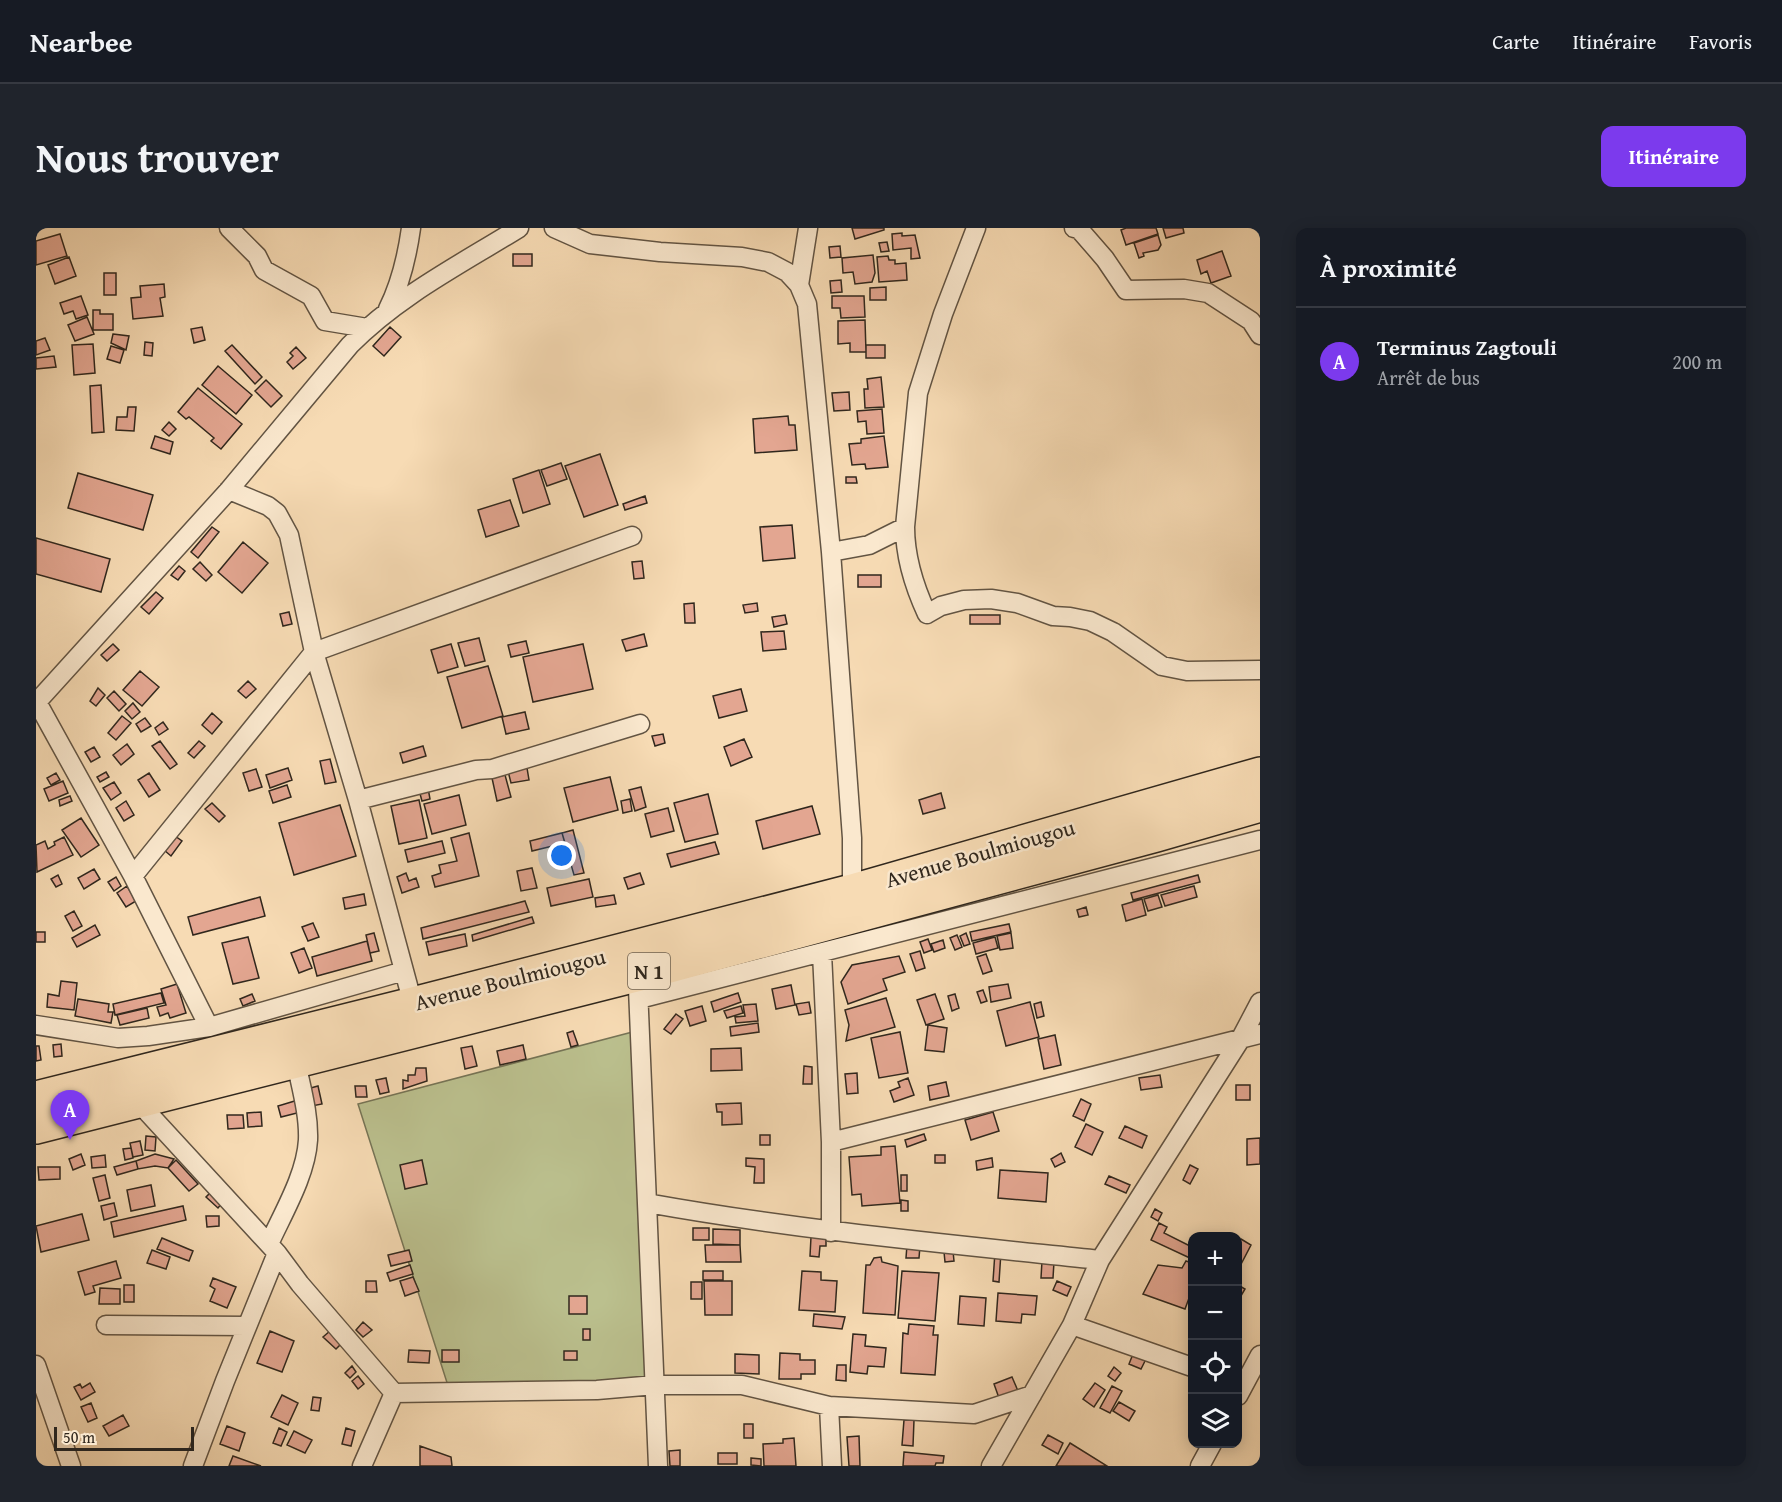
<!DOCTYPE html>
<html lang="fr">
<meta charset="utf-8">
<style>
:root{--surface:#171b24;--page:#20242c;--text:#f1f3f6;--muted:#9ea1a6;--line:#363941;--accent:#7c3aed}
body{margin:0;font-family:"Gentium Book Plus",serif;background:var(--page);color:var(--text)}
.controls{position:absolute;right:18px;bottom:18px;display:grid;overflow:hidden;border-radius:12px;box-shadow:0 3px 15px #0003}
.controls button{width:54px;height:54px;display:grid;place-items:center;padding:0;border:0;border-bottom:2px solid var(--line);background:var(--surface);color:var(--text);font:30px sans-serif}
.scale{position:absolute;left:18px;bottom:15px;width:140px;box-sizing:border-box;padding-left:6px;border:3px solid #30271d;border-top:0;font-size:16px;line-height:21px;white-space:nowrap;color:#30271d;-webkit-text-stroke:4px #fae8ce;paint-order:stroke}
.you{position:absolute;left:526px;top:628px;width:21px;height:21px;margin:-15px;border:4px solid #fff;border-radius:50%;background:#1a73e8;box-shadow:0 0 0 9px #1a73e833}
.badge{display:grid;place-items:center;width:39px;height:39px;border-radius:50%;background:var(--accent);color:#fff;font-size:20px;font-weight:700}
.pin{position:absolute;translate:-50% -50px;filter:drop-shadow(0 2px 3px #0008)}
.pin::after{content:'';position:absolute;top:32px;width:21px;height:18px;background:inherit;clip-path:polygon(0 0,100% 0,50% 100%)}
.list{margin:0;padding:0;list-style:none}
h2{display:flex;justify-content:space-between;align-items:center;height:78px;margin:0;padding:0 24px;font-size:26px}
h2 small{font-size:20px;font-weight:400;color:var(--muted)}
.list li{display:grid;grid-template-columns:39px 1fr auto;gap:18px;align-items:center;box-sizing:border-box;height:108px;padding:0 24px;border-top:2px solid var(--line)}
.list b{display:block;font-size:22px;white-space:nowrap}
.list p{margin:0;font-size:20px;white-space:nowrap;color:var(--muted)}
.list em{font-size:20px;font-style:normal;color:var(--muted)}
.icon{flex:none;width:33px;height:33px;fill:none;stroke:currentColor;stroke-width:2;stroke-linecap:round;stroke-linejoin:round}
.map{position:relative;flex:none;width:1224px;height:1238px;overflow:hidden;border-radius:12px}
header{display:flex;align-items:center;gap:36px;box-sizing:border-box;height:84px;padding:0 30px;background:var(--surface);border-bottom:2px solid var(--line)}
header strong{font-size:28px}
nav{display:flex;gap:33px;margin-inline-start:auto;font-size:21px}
.intro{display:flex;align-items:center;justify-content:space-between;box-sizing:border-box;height:144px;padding:0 36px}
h1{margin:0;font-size:42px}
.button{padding:15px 27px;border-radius:12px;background:var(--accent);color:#fff;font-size:21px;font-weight:700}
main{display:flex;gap:36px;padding:0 36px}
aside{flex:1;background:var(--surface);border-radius:12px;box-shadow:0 3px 15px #0003}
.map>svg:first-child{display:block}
.green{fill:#bbc08e;stroke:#767456;stroke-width:1.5}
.building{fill:#e3a691;stroke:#30271d;stroke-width:1.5}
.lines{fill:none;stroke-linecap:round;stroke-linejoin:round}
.street-casing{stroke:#625443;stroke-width:21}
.highway-casing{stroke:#30271d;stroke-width:36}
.street{stroke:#fae8ce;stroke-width:18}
.highway{stroke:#f7dbb4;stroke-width:33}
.labels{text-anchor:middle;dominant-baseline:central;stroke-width:5;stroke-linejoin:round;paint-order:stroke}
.shield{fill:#fae8ce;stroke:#6d6152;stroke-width:1.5}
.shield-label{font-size:21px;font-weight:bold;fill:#30271d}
.street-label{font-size:22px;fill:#30271d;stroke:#fae8ce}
</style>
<header>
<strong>Nearbee</strong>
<nav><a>Carte</a><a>Itinéraire</a><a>Favoris</a></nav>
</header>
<div class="intro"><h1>Nous trouver</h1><a class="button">Itinéraire</a></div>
<main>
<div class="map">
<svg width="1224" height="1238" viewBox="0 0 1224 1238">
<rect width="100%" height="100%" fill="#f7dbb4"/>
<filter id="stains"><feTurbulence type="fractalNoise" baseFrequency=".00333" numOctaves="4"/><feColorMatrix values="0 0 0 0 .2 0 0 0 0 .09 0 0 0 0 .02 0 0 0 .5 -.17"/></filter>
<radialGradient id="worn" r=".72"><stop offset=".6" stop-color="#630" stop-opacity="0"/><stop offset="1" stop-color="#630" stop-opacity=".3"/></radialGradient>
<path class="green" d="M604 802 619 1157 414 1164 322 876Z"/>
<path class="building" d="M816 0H848V2L819 11Z
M1090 0H1120L1122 6 1090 17 1085 2Z
M1127 0H1147L1148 5 1130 10Z
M866 5V8L879 7 884 30 875 31V20L857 22 856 6Z
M24 6 31 28 0 37V13Z
M1122 7 1125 17 1122 22 1107 25 1108 28 1103 30 1098 15Z
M851 14 853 23 845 24 843 15Z
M804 18 805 29 794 30 793 19Z
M1186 23 1195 48 1175 55 1171 43 1165 46 1161 32Z
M477 26H496V38H477Z
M837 27 839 45 836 54 819 56 817 44 807 45 806 30Z
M852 28 853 32H859V36L870 35 871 52 843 54 841 29Z
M33 29 40 48 19 56 12 37Z
M68 45H80V67H68Z
M805 52 806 64 795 65 794 53Z
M128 56 129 69 124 70 127 88 97 91 95 70 105 69 104 58Z
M850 59V72H834V60Z
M45 68 52 87 40 91 37 83 28 86 24 75Z
M796 68H828L829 89 805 90 804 80H796Z
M57 82H64V86H77V102H57Z
M51 89 58 106 39 113 32 97Z
M829 92 830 124H814V115L802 116V93Z
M166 99 169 112 158 115 155 101Z
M354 99 365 109 348 128 337 118Z
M77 106 93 108 90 122 75 115Z
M9 110 14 122 0 127V113Z
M109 114 117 115 116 128 108 127Z
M57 116 59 145 38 147 36 117Z
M196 117 226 149 219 156 189 123Z
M830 117H849V130H830Z
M75 118 88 122 84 135 71 131Z
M260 119 270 130 257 141 251 134 257 128 254 125Z
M18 128 20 139 0 141V130Z
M182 138 216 167 200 186 166 157Z
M845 149 848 179 829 180 828 161H832L831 151Z
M230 152 246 168 235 179 219 163Z
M65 157 68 204 56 205 54 158Z
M162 160 206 196 185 221 175 213 178 210 153 189 150 191 142 184Z
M813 164 814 182 798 183 796 165Z
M92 179H100L98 203 80 202 81 189H91Z
M846 181 848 205 831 206 830 193 822 194 821 183Z
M752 188 753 197H759L761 222 719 225 717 191Z
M133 194 140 201 133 208 126 202Z
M119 208 137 214 134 226 115 220Z
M848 208 852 239 830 241 829 236 816 237 813 216 825 215V211Z
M564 226 582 277 548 289 529 238Z
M525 235 531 251 511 258 505 242Z
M503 242 514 276 487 285 477 251Z
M42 245 117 267 107 302 32 280Z
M810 249H820L821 255H810Z
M609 268 611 275 589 282 587 276Z
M474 272 483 298 450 309 442 282Z
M756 297 759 330 727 333 724 299Z
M176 299 183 304 162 330 155 324Z
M0 310 74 331 65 364 0 346Z
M207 314 232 335 206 365 182 344Z
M606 333 608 350 598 351 596 334Z
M164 334 176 347 170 353 157 341Z
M143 338 149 343 142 352 135 347Z
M822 347H845V359H822Z
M120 364 127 370 113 386 105 379Z
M658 375 659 395H649L648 376Z
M721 375 722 383 709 385 707 377Z
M253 384 256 396 247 398 244 386Z
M749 387 751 396 738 399 736 389Z
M934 387H964V396H934Z
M748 403 750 421 727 423 725 404Z
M608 406 611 418 590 423 586 412Z
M443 410 449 433 429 438 422 415Z
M490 413 493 425 475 429 472 417Z
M77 416 83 422 71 433 65 427Z
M415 416 422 439 402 445 395 422Z
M547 416 557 461 497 474 487 429Z
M452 438 467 488 426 500 411 449Z
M104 443 123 459 106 478 87 462Z
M212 453 220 461 210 470 202 463Z
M62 460 69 467 60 478 54 473Z
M705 461 711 483 683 490 677 468Z
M78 463 90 476 83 483 71 470Z
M97 475 104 484 96 491 89 483Z
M489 484 493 501 470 506 466 489Z
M176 485 186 494 176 506 166 497Z
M86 488 95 495 80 512 72 505Z
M109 490 115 498 105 504 100 496Z
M127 494 132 501 123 507 119 500Z
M627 506 629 515 619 518 616 508Z
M708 511 716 529 695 538 688 519Z
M124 513 141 536 134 541 116 518Z
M163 513 169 518 158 530 152 525Z
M91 516 98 526 85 537 77 527Z
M387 518 390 528 367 535 364 525Z
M58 519 64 529 55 534 49 524Z
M294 531 300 554 289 556 284 533Z
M252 540 256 552 234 560 230 547Z
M491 540 493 552 475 555 472 543Z
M220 541 226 559 213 563 207 545Z
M70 544 73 549 64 554 61 549Z
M20 545 24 552 15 557 11 550Z
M113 545 124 562 113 569 102 552Z
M469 547 475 569 461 573 456 550Z
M574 549 582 582 537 594 528 560Z
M27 553 32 565 13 573 8 561Z
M78 554 85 565 75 572 67 560Z
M251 557 255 569 237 575 233 563Z
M605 559 610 579 599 583 593 562Z
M392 560 394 571 386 573 383 562Z
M905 565 909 580 887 586 883 572Z
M672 566 682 606 649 614 638 575Z
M423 567 430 597 396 606 388 576Z
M34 568 36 573 24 578 23 572Z
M594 571 596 583 587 585 585 573Z
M383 572 391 610 363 616 355 578Z
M90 573 98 587 88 593 80 580Z
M176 575 189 588 183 594 169 581Z
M304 577 320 628 258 647 243 595Z
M776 578 784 606 727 621 720 593Z
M632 580 638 603 615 609 609 586Z
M45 590 63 617 45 629 26 602Z
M537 602 548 645 538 647 526 605Z
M433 605 443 648 399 659 396 648 405 645 403 637 421 633 415 610Z
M526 605 529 615 496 623 494 613Z
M139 608 146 613 135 628 128 622Z
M28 609 37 627 1 644 0 617 9 613 12 621 19 617 18 614Z
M406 613 409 625 372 634 369 622Z
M679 614 683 626 635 639 631 626Z
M496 640 501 660 485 663 481 643Z
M58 641 64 651 48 661 42 650Z
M370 645 373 653 380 650 383 659 366 665 361 649Z
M604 645 608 656 592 661 588 650Z
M22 647 26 656 20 659 15 651Z
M1162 647 1164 654 1097 672 1095 665Z
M80 649 85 658 78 663 72 654Z
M553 651 557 669 515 678 511 660Z
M91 658 100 673 90 679 81 665Z
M1158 658 1161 669 1129 678 1125 667Z
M328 666 330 677 309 681 307 670Z
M578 667 580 676 560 679 559 670Z
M1122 667 1126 679 1112 683 1108 671Z
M224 669 229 688 157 707 152 689Z
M1106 671 1110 687 1090 693 1086 677Z
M489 673 493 684 387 711 385 700Z
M1050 679 1052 687 1043 689 1041 682Z
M38 683 46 698 37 703 29 688Z
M496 689 498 695 437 713 436 707Z
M277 695 283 709 272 713 266 699Z
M973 696 975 704 936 713 934 704Z
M59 697 64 707 41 719 36 710Z
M0 704H9V714H0Z
M338 705 343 723 334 725 330 707Z
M930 705 934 716 928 718 924 708Z
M975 705 977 720 964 722 961 708Z
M429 706 431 718 393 727 390 714Z
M921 707 926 719 919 722 914 710Z
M212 709 223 750 197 756 186 715Z
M959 709 962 720 940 726 937 715Z
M892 711 896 722 888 725 884 714Z
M907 712 909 720 898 724 895 716Z
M331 713 336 733 281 748 276 729Z
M268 720 276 740 263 745 255 725Z
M884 723 889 740 880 743 874 726Z
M950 726 956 743 947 746 941 729Z
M863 728 869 744 847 751 851 762 812 776 805 754 816 737Z
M25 753 41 755 38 782 11 779 12 766 23 768Z
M141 756 150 785 134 790 132 785 124 788 121 779 130 777 125 761Z
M972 756 975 770 955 774 953 759Z
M755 757 759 777 740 781 736 761Z
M947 762 951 773 945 775 941 764Z
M125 765 128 775 79 787 77 776Z
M702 765 705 774 678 784 675 774Z
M216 766 219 773 207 778 204 771Z
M899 766 908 791 890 797 881 772Z
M919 766 923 780 916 783 912 768Z
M850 770 859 799 810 813 813 797 809 782Z
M42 771 73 776 72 784H77L75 795 39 788Z
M773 774 775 785 763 787 760 776Z
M994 774 1003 809 970 818 961 783Z
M1005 774 1008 788 1001 790 998 776Z
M720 776 722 793 700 795 699 789 709 788 707 777Z
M666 778 670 793 654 798 649 783Z
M705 778 707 785 691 790 688 783Z
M111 780 113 790 84 797 81 787Z
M640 786 647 791 635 806 628 801Z
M722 795 723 804 695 808 694 799Z
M892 797 911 800 908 824 889 822Z
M537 803 542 817 535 819 531 805Z
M864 804 872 845 843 850 835 810Z
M1019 807 1025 837 1008 841 1002 811Z
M25 816 26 828 18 829 17 817Z
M487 817 490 831 464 837 461 823Z
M0 818H3L5 832 0 833Z
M436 818 441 838 429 841 425 820Z
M705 820 706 842 675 843V821Z
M768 838 776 839V856H767Z
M380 840H390L391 853 367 861V852L372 853V847H379Z
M821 845 822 865 811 866 809 846Z
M1124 847 1126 859 1105 862 1103 850Z
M350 850 353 864 344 866 340 852Z
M872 850 878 867 858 874 854 863 864 859 862 854Z
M910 854 913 868 894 872 892 858Z
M1200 857H1214V872H1200Z
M282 858 286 876 276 878 271 861Z
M319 858H330L331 869H320Z
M1045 871 1055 876 1048 893 1037 888Z
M262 872 265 884 245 889 242 878Z
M705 875 706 896 686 897V884H681L680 876Z
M225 884 226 898 212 899 211 885Z
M957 884 963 903 935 912 929 892Z
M191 887H207L208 900 192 901Z
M1050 896 1067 904 1056 927 1039 919Z
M1089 898 1111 908 1106 920 1083 910Z
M888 906 890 912 871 919 869 912Z
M724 907H734V917H724Z
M110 908 120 909 119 923 109 922Z
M1224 910V936L1211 937V911Z
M104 913 107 927 97 929 94 915Z
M859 918 864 975 826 978 825 966 816 967 813 929 845 927V919Z
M95 920 97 930 89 932 87 921Z
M1025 925 1029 934 1019 939 1015 931Z
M45 926 49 937 37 942 33 931Z
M119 926 138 931 132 940 119 938 102 941 100 933Z
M69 927 70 939 56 940 55 929Z
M899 927H909V935H899Z
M710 930 728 931V955H718L719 939 710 938Z
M956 930 957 939 941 942 940 933Z
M140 932 162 956 153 963 132 940Z
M386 932 391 956 369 961 364 937Z
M100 933 102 941 81 947 78 939Z
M1154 937 1162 941 1154 956 1147 952Z
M2 939H24V951L3 952Z
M964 942 1012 945 1010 974 962 970Z
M69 947 74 970 63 973 57 950Z
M865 947H871V963H865Z
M1073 948 1094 957 1090 965 1069 956Z
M115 957 119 978 95 983 91 962Z
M174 965 186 975 182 980 170 969Z
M865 972 872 973V983H865Z
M78 975 81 988 68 992 65 978Z
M147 978 150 992 78 1009 75 994Z
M1119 981 1126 985 1122 993 1115 989Z
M46 986 53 1012 5 1024 0 998Z
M170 988H183V998L171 999Z
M1123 995 1131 999 1128 1005 1156 1019V1031L1115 1012Z
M657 1000H673V1012H657Z
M677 1001 704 1002V1017L677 1016Z
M775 1009H790V1018H784L783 1029 774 1028Z
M126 1010 157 1023 153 1033 121 1021Z
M1205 1011 1215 1017 1202 1042V1018Z
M669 1017H704L705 1034H670Z
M871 1017 884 1018 883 1030H870Z
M116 1022 134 1029 130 1041 111 1035Z
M373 1022 376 1033 355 1038 352 1027Z
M917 1023 918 1033 909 1034 908 1024Z
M959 1024H965L963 1054 957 1053Z
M845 1029 846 1034 862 1038 859 1087 827 1085 830 1037H834L838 1030Z
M80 1033 85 1050 57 1058 59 1064 49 1067 42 1044Z
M1006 1033 1018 1034 1017 1050H1005Z
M1150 1033 1156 1035V1062L1149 1081 1107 1066 1122 1037 1146 1040Z
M374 1037 377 1046 354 1053 351 1045Z
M667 1043H687V1052H667Z
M766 1043 785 1044V1052L801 1053 799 1084 763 1082Z
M866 1043 903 1045 899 1093 862 1090Z
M377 1049 383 1063 369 1068 364 1053Z
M177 1050 200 1059 191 1080 174 1073 179 1061 174 1058Z
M330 1053H340L341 1064H330Z
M668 1053H696V1087H669Z
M1021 1053 1035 1059 1031 1068 1017 1062Z
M655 1054H666V1071H655Z
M88 1057H98V1074H88Z
M1202 1057 1209 1061 1202 1073Z
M64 1060 84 1061V1076H63Z
M962 1065 1001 1068 999 1087 986 1086 985 1095 960 1093Z
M533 1068H551V1086H533Z
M924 1068 950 1070 948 1098 922 1096Z
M778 1086 809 1089 806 1101 777 1098Z
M327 1094 336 1102 327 1109 320 1102Z
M873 1096 898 1098 897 1107H902L899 1147 865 1145 867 1105 872 1106Z
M547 1101H554V1112H547Z
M234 1103 258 1113 246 1144 221 1135Z
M294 1103 306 1115 300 1121 287 1109Z
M817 1106 830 1107 829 1118 850 1120 848 1139 832 1138 831 1146 814 1144Z
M373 1122 394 1123 393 1135 372 1134Z
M406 1122H423V1134H406Z
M528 1123H541V1132H528Z
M744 1125 764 1126V1132H779V1146H765V1151H743Z
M699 1126 723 1127V1146L699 1145Z
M1097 1126 1110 1131 1105 1141 1093 1136Z
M801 1137H810V1153L800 1152Z
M316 1138 320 1144 314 1150 309 1145Z
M1078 1139 1085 1145 1079 1153 1072 1148Z
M322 1148 328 1156 322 1161 316 1153Z
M976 1149 982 1163 963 1170 958 1156Z
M54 1155 59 1164 45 1172 38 1159 44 1156 46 1160Z
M1059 1155 1069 1162 1058 1179 1047 1171Z
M1076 1158 1086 1163 1074 1185 1064 1180Z
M246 1167 262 1175 252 1197 235 1189Z
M277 1169 285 1170 283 1183 275 1182Z
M1083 1174 1099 1183 1093 1193 1077 1183Z
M55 1175 61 1190 52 1194 45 1179Z
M87 1187 93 1198 73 1208 67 1198Z
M868 1192H878L877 1218 866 1217Z
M708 1196H717V1210H708Z
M191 1198 209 1205 203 1223 184 1216Z
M243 1200 251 1204 245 1218 237 1215Z
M310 1200 319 1203 315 1218 306 1216Z
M258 1203 276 1212 269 1225 251 1217Z
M1012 1207 1027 1215 1022 1226 1006 1217Z
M823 1208 824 1238H813L811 1209Z
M758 1210 760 1238H728L727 1216 747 1215V1211Z
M1034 1215 1071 1238H1020Z
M384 1218 415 1229 416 1238H384Z
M644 1222V1238H634L633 1223Z
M868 1224 908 1228 907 1235H900L899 1238H867Z
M682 1225H701V1236H682Z
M197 1228 225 1238H193Z
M715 1230 725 1231V1238L715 1237Z"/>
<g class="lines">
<g class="street-casing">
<path id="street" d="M193 0 221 28 228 42 275 68 289 93 331 100
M518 0 554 16 624 24 706 29 732 34 751 44 763 57 771 76 795 324 816 610V663
M1038 0 1043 1 1069 31 1090 62 1148 61 1172 65 1215 93 1224 107
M763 57 772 0
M352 81C365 55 371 29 375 0
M193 262 232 278 241 285 253 307 278 424 322 572 377 776
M869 299C869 330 878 358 891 386L905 378 928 372 955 371 981 375 1017 388 1034 389 1054 393 1077 404 1126 438 1151 443 1224 442
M795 324 833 317 869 299 882 165 907 86 940 0
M1 474 97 648 173 799
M0 475 193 262 314 117C362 68 425 36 483 0
M322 572 440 542 456 541 604 496
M97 648 278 424 596 308
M786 725 795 914V1004
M602 760 622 1238
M603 771 1224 612
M0 797 82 810 112 808 173 799 368 743
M102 874 241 1025 264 1056 358 1165 326 1238
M795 914 1224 806
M611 975C761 1002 912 1016 1064 1032
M233 1016C247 985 270 947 272 912 273 886 265 859 260 834
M70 1097 211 1098
M1036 1097 1156 1139
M0 1137 35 1238
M358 1165 561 1162 619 1157H706L793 1178 938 1186 996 1167
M1202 1168 1224 1127
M793 1178 796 1238
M157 1238 189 1153 241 1025
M955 1238 1036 1097 1064 1032 1204 812 1224 774
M1164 1238 1176 1216"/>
</g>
<g class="highway-casing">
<path id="highway" d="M0 870 377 776 816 663 1224 546
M0 899 600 747 1120 607 1224 577"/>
</g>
<use href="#street" class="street"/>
<use href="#highway" class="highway"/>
</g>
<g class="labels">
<rect class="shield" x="592" y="725" width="42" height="36" rx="4.5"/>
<g class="shield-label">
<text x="613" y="743">N 1</text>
</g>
<g class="street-label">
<text transform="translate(944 625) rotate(-16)">Avenue Boulmiougou</text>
<text transform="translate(474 751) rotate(-14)">Avenue Boulmiougou</text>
</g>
</g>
<rect width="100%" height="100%" filter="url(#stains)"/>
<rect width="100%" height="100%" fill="url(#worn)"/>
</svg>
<div class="controls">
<button>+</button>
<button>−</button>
<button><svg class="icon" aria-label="locate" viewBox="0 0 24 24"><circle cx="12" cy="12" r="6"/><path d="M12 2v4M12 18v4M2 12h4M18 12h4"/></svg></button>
<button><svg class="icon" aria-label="layers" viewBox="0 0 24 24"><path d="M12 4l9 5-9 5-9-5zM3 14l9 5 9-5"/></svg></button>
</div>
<div class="scale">50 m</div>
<div class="you"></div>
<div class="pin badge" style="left:34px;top:912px">A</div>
</div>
<aside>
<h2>À proximité<small></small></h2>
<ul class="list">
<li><span class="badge">A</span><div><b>Terminus Zagtouli</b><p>Arrêt de bus</p></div><em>200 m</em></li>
</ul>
</aside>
</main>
